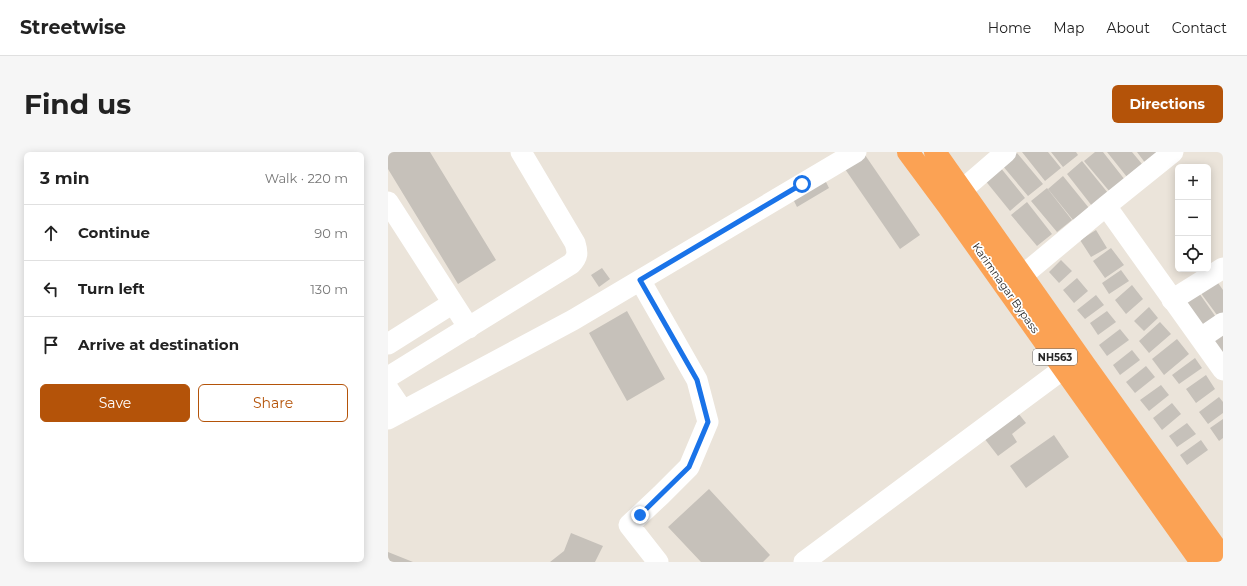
<!DOCTYPE html>
<meta charset="utf-8">
<style>
:root{--surface:#fff;--page:#f6f6f6;--text:#222;--muted:#767676;--line:#e0e0e0;--accent:#b45309}
body{margin:0;font-family:Montserrat,sans-serif;background:var(--page);color:var(--text)}
.controls{position:absolute;right:12px;top:12px;display:grid;overflow:hidden;border-radius:6px;box-shadow:0 2px 10px #0003}
.controls button{width:36px;height:36px;display:grid;place-items:center;padding:0;border:0;border-bottom:1px solid var(--line);background:var(--surface);color:var(--text);font:20px sans-serif}
.stop{position:absolute;width:12px;height:12px;margin:-9px;border:3px solid #1a73e8;border-radius:50%;background:#fff}
.stop.end{background:#1a73e8;border-color:#fff;box-shadow:0 1px 4px #0008}
.list{margin:0;padding:0;list-style:none}
h2{display:flex;justify-content:space-between;align-items:center;height:52px;margin:0;padding:0 16px;font-size:17px}
h2 small{font-size:13px;font-weight:400;color:var(--muted)}
.list li{display:grid;grid-template-columns:26px 1fr auto;gap:12px;align-items:center;box-sizing:border-box;height:56px;padding:0 16px;border-top:1px solid var(--line)}
.list b{display:block;font-size:15px;white-space:nowrap}
.list em{font-size:13px;font-style:normal;color:var(--muted)}
.actions{display:flex;gap:8px;padding:12px 16px}
.actions a{flex:1;padding:9px 0;border:1px solid var(--accent);border-radius:6px;text-align:center;font-size:14px;color:var(--accent)}
.actions .main{background:var(--accent);color:#fff}
.icon{flex:none;width:22px;height:22px;fill:none;stroke:currentColor;stroke-width:2;stroke-linecap:round;stroke-linejoin:round}
.map{position:relative;flex:none;width:835px;height:410px;overflow:hidden;border-radius:6px}
header{display:flex;align-items:center;gap:24px;box-sizing:border-box;height:56px;padding:0 20px;background:var(--surface);border-bottom:1px solid var(--line)}
header strong{font-size:19px}
nav{display:flex;gap:22px;margin-inline-start:auto;font-size:14px}
.intro{display:flex;align-items:center;justify-content:space-between;box-sizing:border-box;height:96px;padding:0 24px}
h1{margin:0;font-size:28px}
.button{padding:10px 18px;border-radius:6px;background:var(--accent);color:#fff;font-size:14px;font-weight:700}
main{display:flex;gap:24px;padding:0 24px}
aside{flex:1;background:var(--surface);border-radius:6px;box-shadow:0 2px 10px #0003}
.map>svg:first-child{display:block}
.building{fill:#c6c1ba}
.lines{fill:none;stroke-linecap:round;stroke-linejoin:round}
.minor{stroke:#fff;stroke-width:21}
.highway{stroke:#fba254;stroke-width:22}
.route{stroke:#1a73e8;stroke-width:5}
.labels{text-anchor:middle;dominant-baseline:central;stroke-width:3.5;stroke-linejoin:round;paint-order:stroke}
.shield{fill:#fff;stroke:#686868;stroke-width:1}
.shield-label{font-size:10px;font-weight:bold;fill:#282828}
.street-label{font-size:11px;fill:#282828;stroke:#fff}
</style>
<header>
<strong>Streetwise</strong>
<nav><a>Home</a><a>Map</a><a>About</a><a>Contact</a></nav>
</header>
<div class="intro"><h1>Find us</h1><a class="button">Directions</a></div>
<main>
<aside>
<h2>3 min<small>Walk · 220 m</small></h2>
<ul class="list">
<li><svg class="icon" aria-label="ahead" viewBox="0 0 24 24"><path d="M12 20V5M6 11l6-6 6 6"/></svg><div><b>Continue</b></div><em>90 m</em></li>
<li><svg class="icon" aria-label="left" viewBox="0 0 24 24"><path d="M17 20v-9H6M10 6l-5 5 5 5"/></svg><div><b>Turn left</b></div><em>130 m</em></li>
<li><svg class="icon" aria-label="arrive" viewBox="0 0 24 24"><path d="M6 21V4h12l-3 4 3 4H6"/></svg><div><b>Arrive at destination</b></div></li>
</ul>
<div class="actions"><a class="main">Save</a><a>Share</a></div>
</aside>
<div class="map">
<svg width="835" height="410" viewBox="0 0 835 410">
<rect width="100%" height="100%" fill="#ebe4da"/>
<path class="building" d="M0 0H42L108 108 70 132 0 17Z
M634 0H660L673 16 657 29Z
M663 0H688L690 3 675 15Z
M707 0H715L737 28 722 40 696 9Z
M719 0H744L754 12 739 25Z
M749 0H772L758 12Z
M629 1 655 32 640 44 614 13Z
M477 3 532 83 512 97 457 17Z
M694 9 720 41 704 54 679 22Z
M612 15 637 46 622 59 596 27Z
M675 24 701 56 685 68 660 37Z
M436 26 441 36 409 55 404 45Z
M659 36 684 68 669 80 643 49Z
M639 50 664 82 649 94 623 63Z
M708 78 719 96 703 105 692 88Z
M723 96 736 113 717 126 705 109Z
M673 108 684 119 671 131 661 120Z
M214 116 222 127 211 135 203 123Z
M733 118 741 129 721 142 714 131Z
M689 126 700 139 686 151 675 138Z
M828 128 835 138V165L832 167 812 140Z
M744 133 755 147 738 162 727 148Z
M811 141 830 168 814 179 795 153Z
M708 143 716 153 697 167 689 158Z
M761 155 770 166 756 179 746 169Z
M239 159 277 227 239 249 201 181Z
M719 159 728 170 710 183 702 171Z
M772 170 783 182 761 201 751 189Z
M732 177 741 188 719 204 711 193Z
M835 179V210L820 190Z
M789 187 801 202 776 223 764 207Z
M744 198 752 208 732 223 725 213Z
M807 206 814 216 791 232 784 223Z
M758 214 767 225 747 241 738 230Z
M818 223 827 237 808 251 798 237Z
M773 233 781 243 761 259 752 248Z
M831 245 835 250V261L820 272 811 260Z
M784 251 793 262 774 278 765 266Z
M630 261 638 271 624 282 629 290 610 304 596 286Z
M835 267V286L831 289 822 276Z
M799 271 808 282 789 295 781 284Z
M666 283 681 305 638 336 622 314Z
M813 288 820 298 799 313 792 303Z
M321 337 382 403 375 410H313L280 375Z
M183 381 215 394 207 410H162L176 399Z
M0 400 25 410H0Z"/>
<g class="lines">
<path class="minor" d="M573 39 618 0
M0 50 81 176
M718 54 835 218
M634 124 718 54 785 0
M252 128 309 228 320 270 301 315 273 343 241 373 270 410
M784 148 835 116
M813 186 835 171
M0 192 65 151
M0 225 183 112C190 105 190 101 187 91L133 0
M0 237 15 259
M0 267 185 168 468 0
M416 410 675 217"/>
<path class="highway" d="M520 0 560 54 813 410
M547 0 697 213 835 406"/>
</g>
<g class="lines">
<path class="route" d="M252 363 301 315 320 270 309 228 252 128 414 32"/>
</g>
<g class="labels">
<rect class="shield" x="645" y="197" width="44" height="16" rx="3"/>
<g class="shield-label">
<text x="667" y="205">NH563</text>
</g>
<g class="street-label">
<text transform="translate(618 136) rotate(55)">Karimnagar Bypass</text>
</g>
</g>
</svg>
<div class="controls">
<button>+</button>
<button>−</button>
<button><svg class="icon" aria-label="locate" viewBox="0 0 24 24"><circle cx="12" cy="12" r="6"/><path d="M12 2v4M12 18v4M2 12h4M18 12h4"/></svg></button>
</div>
<div class="stop" style="left:414px;top:32px"></div>
<div class="stop end" style="left:252px;top:363px"></div>
</div>
</main>
